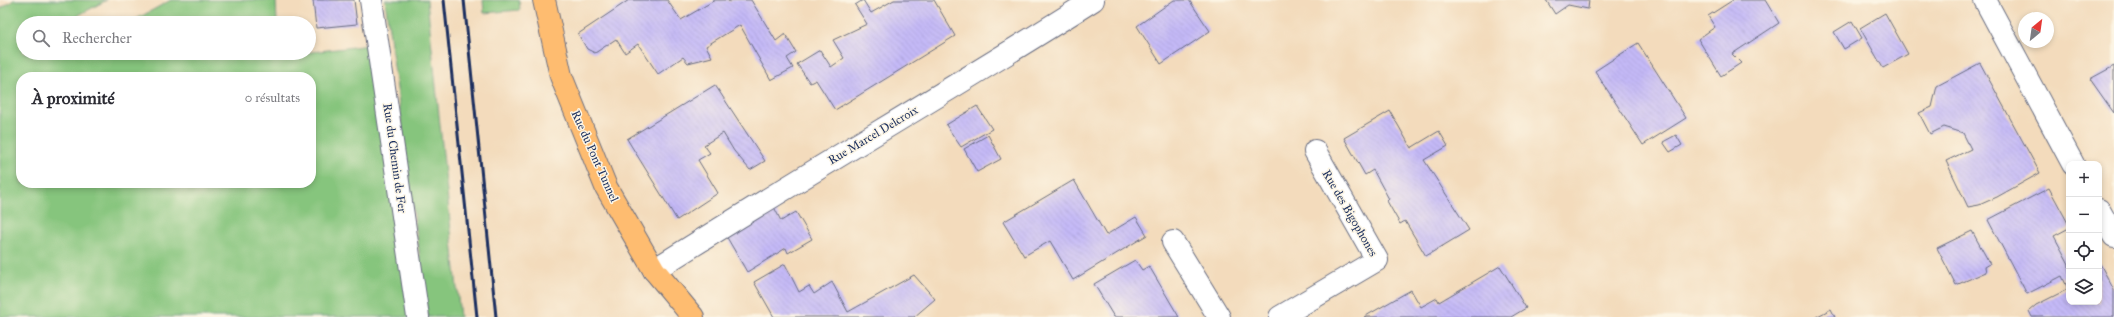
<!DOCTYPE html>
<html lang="fr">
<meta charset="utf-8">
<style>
:root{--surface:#fff;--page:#f2f2f3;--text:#2b2b33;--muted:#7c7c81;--line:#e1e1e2}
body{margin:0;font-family:"IM FELL Great Primer",serif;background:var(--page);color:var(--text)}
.controls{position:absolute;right:12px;bottom:12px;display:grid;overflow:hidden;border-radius:8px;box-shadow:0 2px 6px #0003}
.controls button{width:36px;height:36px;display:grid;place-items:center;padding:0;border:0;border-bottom:1px solid var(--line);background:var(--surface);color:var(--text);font:20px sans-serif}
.compass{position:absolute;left:2018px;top:12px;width:36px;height:36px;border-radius:50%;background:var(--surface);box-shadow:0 2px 6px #0003;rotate:29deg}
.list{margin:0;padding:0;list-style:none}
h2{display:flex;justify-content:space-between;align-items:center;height:52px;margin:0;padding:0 16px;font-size:17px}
h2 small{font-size:13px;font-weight:400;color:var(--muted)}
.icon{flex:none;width:22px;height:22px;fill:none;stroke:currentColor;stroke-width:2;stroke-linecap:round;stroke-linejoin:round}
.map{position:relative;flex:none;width:2114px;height:317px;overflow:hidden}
.search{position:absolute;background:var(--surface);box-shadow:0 2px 6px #0003;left:16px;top:16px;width:300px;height:44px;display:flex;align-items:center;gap:10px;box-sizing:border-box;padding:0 14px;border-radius:22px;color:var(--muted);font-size:15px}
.panel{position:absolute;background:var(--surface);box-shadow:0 2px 6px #0003;left:16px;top:72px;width:300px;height:116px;border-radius:16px}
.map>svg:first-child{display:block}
.grass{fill:#86c57d;stroke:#507a6e;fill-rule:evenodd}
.building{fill:url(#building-back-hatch)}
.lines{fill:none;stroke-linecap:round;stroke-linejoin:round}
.minor-casing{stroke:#676b7f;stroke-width:24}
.major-casing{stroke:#676b7f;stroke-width:24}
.minor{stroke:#fff;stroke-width:22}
.major{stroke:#febc70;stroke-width:22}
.rail{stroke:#1b2f5e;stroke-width:3}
.labels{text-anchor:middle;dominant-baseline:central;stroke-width:3;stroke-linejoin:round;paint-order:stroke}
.street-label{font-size:12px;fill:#1b2f5e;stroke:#fcf5e5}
</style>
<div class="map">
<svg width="2114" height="317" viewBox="0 0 2114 317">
<defs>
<pattern id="building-back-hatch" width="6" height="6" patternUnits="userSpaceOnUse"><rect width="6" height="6" fill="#c4b9f7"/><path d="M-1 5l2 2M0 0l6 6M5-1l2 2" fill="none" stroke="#a89fd6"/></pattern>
</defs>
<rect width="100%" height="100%" fill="#fcf5e5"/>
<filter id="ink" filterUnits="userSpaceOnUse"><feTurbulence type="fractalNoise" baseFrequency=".025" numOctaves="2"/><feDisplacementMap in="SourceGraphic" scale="8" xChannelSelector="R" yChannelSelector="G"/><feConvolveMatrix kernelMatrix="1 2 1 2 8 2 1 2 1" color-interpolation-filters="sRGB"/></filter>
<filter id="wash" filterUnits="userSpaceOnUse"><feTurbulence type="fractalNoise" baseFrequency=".012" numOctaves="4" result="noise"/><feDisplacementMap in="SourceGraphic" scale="16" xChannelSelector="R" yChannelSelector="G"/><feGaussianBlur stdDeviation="0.9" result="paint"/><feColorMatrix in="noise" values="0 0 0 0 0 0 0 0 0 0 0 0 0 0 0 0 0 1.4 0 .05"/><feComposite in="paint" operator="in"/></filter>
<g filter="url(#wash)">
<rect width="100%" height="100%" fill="#f3dbbc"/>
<path class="grass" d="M14 0H107L75 17 78 23H23V53H278V56L370 45 409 317H0V9ZM21 77H311V183H21Z
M171 0H276L277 23H129Z
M385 0H427L460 317H428Z
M483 0H519L520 10 484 13Z"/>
<g id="blocks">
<path class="building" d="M313 0H354L357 24 316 28Z
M629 0H667L681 20 715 0H728L729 2 732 0H751L776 41 785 34 796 52 787 58 793 68 771 80 740 25 706 46 712 57 688 63 683 57 658 74 638 44 625 53 616 39 595 53 587 49 578 34Z
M863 0 871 13 894 0H934L955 36 835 110 816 80 810 83 797 64 820 50 831 67 844 58 833 40 867 24 855 5Z
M1174 0H1189L1210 31 1161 64 1137 26Z
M1546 0H1589L1588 9 1568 5 1555 14Z
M1733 0H1765L1779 23 1732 54 1741 63 1721 76 1698 39 1715 27 1708 16Z
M1885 13 1908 54 1883 68 1860 28Z
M1852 21 1862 38 1844 49 1834 32Z
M1638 43 1686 118 1643 145 1595 71Z
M1980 63 2040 173 1997 197 1979 205 1968 207 1946 161 1971 149 1963 133 1944 127 1930 134 1919 113 1932 107 1937 86Z
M2114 66V113L2090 79Z
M715 85 765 161 750 170 734 151 723 133 704 145 710 153 698 160 718 193 677 220 627 139Z
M977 106 992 129 961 147 946 125Z
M1390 111 1411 148 1439 131 1448 146 1424 160 1469 230 1426 256 1405 221 1400 224 1387 201 1389 199 1373 170 1365 175 1344 138Z
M988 135 1001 159 977 172 964 149Z
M1676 135 1682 145 1670 152 1663 142Z
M1074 180 1106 235 1136 217 1147 235 1073 280 1050 241 1024 256 1003 222Z
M2049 188 2069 225V228L2054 236 2069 264V302H2099V262L2114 290V317H2032L2029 311 2036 305 2068 289 2062 276 2027 294 1988 220Z
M772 203 781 221 796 212 812 239 788 253 786 248 747 272 725 234Z
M1972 231 1990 264 1985 267 1986 272 1956 285 1937 248Z
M1135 260 1142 270 1149 266 1179 317H1114L1094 284Z
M785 264 799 292 809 286 814 294 832 282 848 312 914 275 935 299 914 317H774L754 282Z
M1500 266 1526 308 1511 317H1364L1411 290 1421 307 1437 298 1439 302Z
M1831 309 1835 317H1816Z"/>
</g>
</g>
<g filter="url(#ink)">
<use href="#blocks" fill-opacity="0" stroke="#676b7f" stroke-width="1"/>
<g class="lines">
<g class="minor-casing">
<path id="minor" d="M371 0 418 317
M1985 0 2073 164
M2099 210 2114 236
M1173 242 1219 317
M654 270C799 178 948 92 1093 0
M1280 317 1377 260 1315 151"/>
</g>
<g class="major-casing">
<path id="major" d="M544 0 561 76 606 187 654 270 693 317"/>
</g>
<use href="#minor" class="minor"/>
<use href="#major" class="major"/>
<path class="rail" d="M444 0 477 317
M464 0 496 317"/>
</g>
</g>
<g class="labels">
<g class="street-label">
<text transform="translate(873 135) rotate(-31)">Rue Marcel Delcroix</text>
<text transform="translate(595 156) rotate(66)">Rue du Pont Tunnel</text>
<text transform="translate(395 158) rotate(82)">Rue du Chemin de Fer</text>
<text transform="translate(1350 213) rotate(60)">Rue des Bigophones</text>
</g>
</g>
</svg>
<div class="controls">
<button>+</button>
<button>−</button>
<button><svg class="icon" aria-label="locate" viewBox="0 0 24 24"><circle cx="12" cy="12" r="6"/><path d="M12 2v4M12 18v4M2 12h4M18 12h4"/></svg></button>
<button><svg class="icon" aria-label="layers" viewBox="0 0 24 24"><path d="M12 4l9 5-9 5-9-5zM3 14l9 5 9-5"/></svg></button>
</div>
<svg class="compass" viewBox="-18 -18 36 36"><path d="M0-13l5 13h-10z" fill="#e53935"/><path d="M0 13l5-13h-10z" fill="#7c7c81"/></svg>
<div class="search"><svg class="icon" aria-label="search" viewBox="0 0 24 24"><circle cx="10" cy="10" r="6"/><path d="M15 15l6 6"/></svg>Rechercher</div>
<section class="panel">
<h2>À proximité<small>0 résultats</small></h2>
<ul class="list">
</ul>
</section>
</div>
